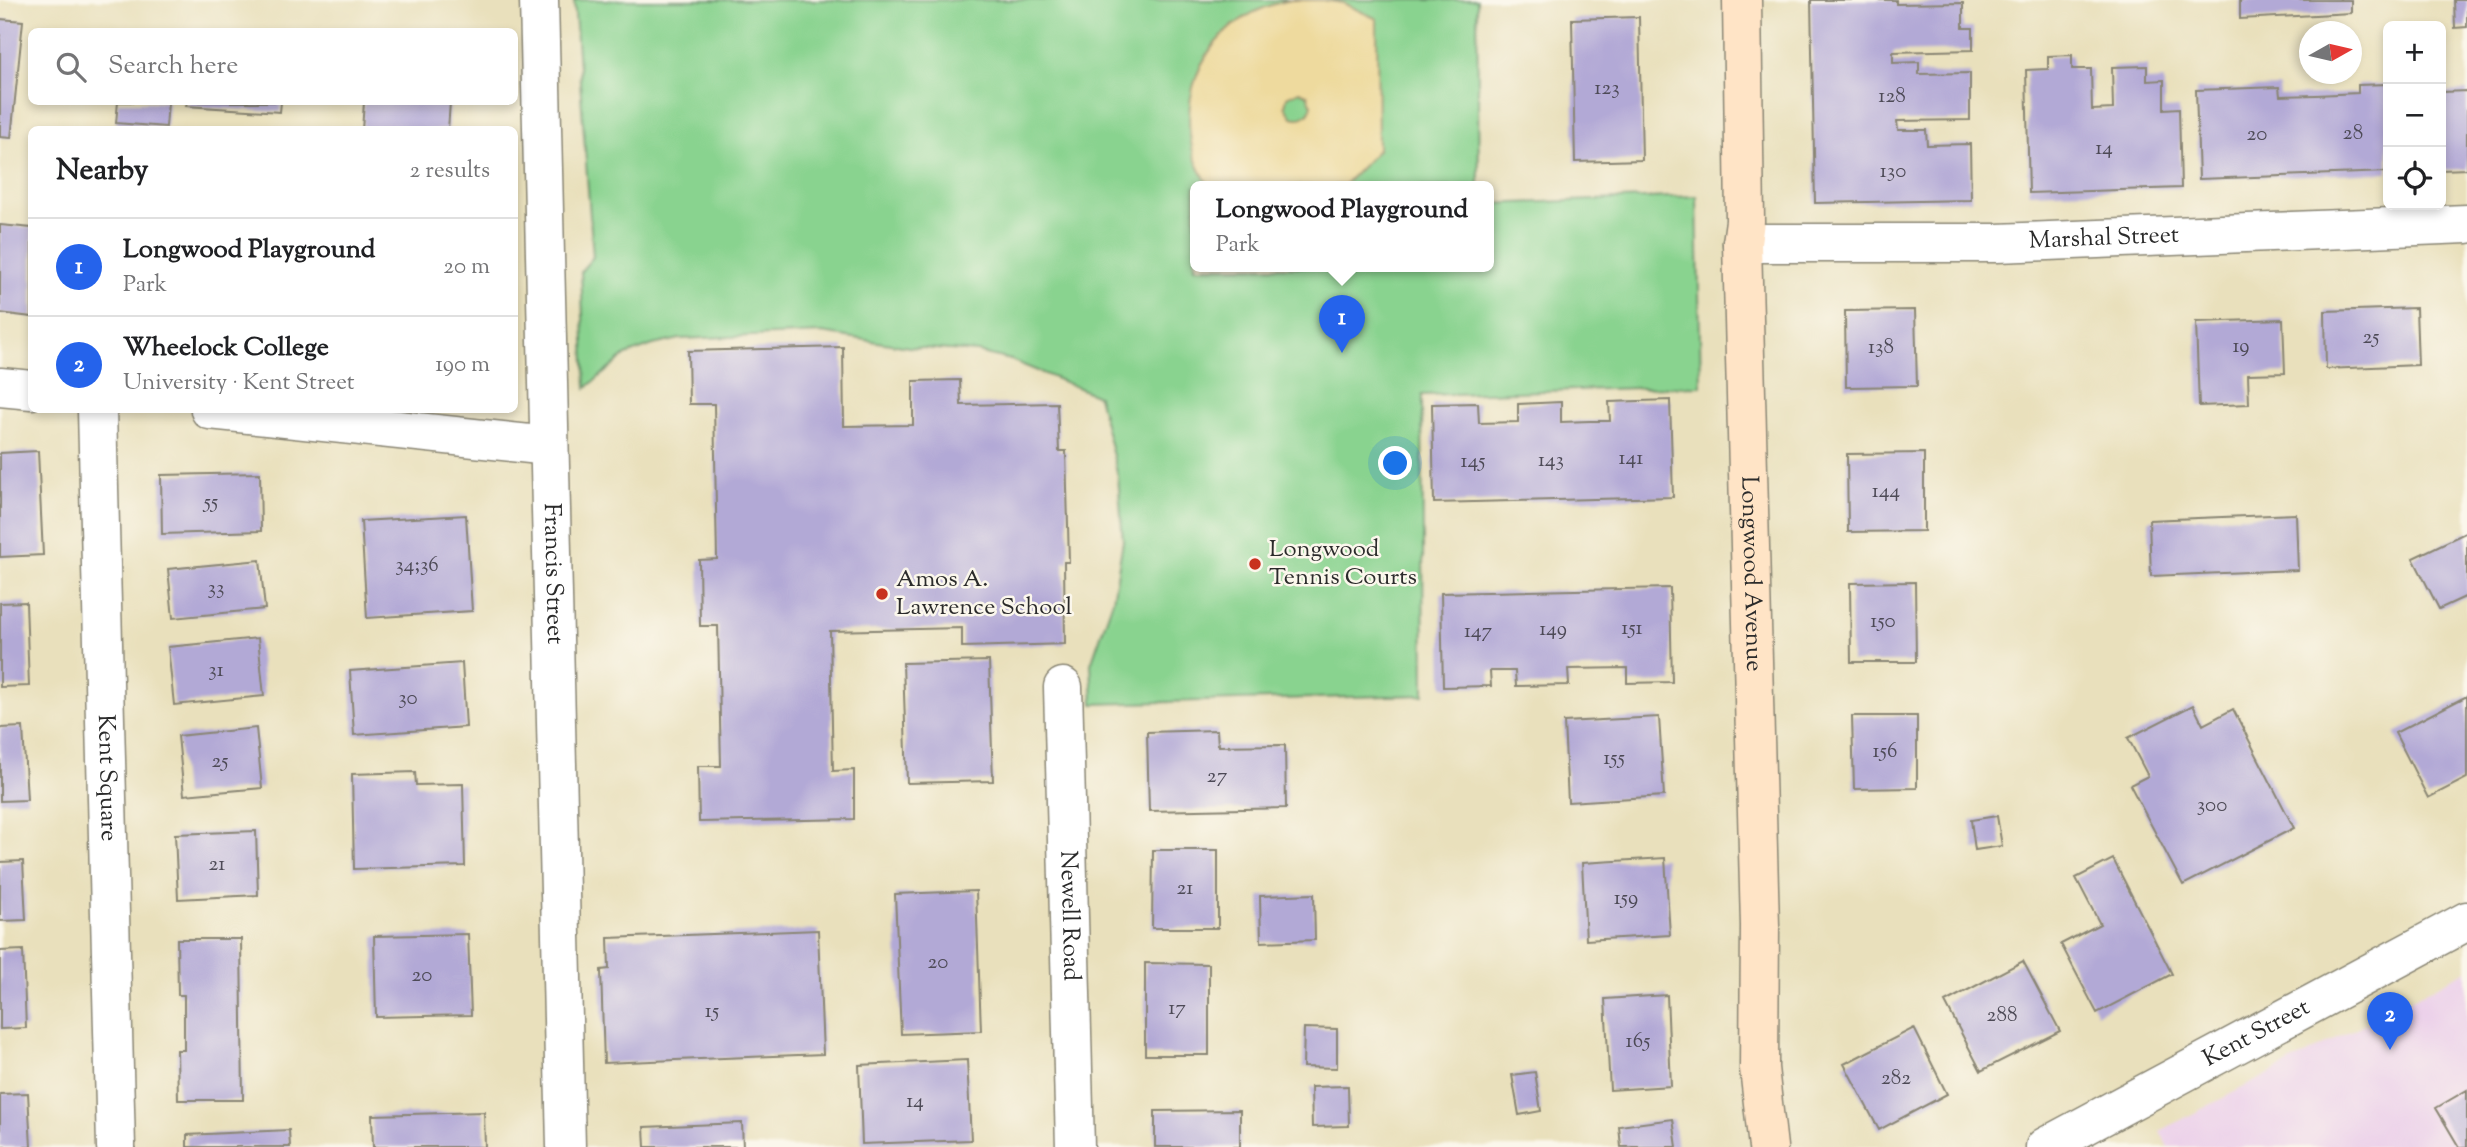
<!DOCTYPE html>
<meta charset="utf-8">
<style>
:root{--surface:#fff;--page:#f2f2f2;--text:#202124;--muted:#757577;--line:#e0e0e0;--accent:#2563eb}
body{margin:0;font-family:"Sorts Mill Goudy",serif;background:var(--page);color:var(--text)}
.controls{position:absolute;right:21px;top:21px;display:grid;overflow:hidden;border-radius:10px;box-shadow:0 4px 10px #0003}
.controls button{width:63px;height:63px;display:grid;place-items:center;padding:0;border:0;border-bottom:2px solid var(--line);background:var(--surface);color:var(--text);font:35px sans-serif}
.compass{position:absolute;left:2299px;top:21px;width:63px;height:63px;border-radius:50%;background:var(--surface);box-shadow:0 4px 10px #0003;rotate:82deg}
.you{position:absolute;left:1396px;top:464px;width:24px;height:24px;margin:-18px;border:5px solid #fff;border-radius:50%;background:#1a73e8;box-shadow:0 0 0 10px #1a73e833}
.badge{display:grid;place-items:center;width:46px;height:46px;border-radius:50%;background:var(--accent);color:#fff;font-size:23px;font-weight:700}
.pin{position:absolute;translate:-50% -58px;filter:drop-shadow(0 2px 4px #0008)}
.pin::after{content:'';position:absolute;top:37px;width:24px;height:21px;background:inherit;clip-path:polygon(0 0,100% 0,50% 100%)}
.popup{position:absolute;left:1190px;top:181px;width:304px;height:91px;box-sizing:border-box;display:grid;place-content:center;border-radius:10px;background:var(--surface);filter:drop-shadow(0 2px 5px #0005);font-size:23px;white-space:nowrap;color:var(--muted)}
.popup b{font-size:26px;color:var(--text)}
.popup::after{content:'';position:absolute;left:50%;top:100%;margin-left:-14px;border:14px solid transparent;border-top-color:var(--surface)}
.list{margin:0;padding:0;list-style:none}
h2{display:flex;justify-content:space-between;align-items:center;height:91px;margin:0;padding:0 28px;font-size:30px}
h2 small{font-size:23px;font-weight:400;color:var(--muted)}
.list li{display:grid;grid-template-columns:46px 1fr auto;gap:21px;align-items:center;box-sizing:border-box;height:98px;padding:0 28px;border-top:2px solid var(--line)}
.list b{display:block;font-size:26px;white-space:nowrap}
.list p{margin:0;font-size:23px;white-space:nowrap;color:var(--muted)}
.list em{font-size:23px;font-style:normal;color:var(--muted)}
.icon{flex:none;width:38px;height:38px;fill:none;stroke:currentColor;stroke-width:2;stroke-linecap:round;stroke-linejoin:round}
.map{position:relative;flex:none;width:2467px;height:1147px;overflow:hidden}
.search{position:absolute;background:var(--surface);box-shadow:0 4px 10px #0003;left:28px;top:28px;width:490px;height:77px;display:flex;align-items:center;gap:18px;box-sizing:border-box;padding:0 24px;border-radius:10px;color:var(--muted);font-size:26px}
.panel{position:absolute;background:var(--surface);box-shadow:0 4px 10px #0003;left:28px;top:126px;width:490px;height:287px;border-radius:10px}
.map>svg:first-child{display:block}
.built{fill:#ecd1ea}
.green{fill:#89d38f;stroke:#5a7f5d;stroke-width:2}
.sand{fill:#eeda9e;stroke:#8c8264;stroke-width:2;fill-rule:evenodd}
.building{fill:#b2a9d6}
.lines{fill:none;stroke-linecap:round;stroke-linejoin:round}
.minor-casing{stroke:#8a8674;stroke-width:41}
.tertiary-casing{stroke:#8a8674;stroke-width:41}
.secondary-casing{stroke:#8a8674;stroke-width:41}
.minor{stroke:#fff;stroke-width:38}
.tertiary{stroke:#fff;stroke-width:38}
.secondary{stroke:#ffe4c6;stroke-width:38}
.poi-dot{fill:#c8321e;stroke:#fbf7ec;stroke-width:2.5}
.labels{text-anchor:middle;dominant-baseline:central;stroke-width:5;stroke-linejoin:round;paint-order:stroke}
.number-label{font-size:21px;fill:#4d4a56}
.street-label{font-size:24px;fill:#2b2b2b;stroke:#fbf7ec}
.poi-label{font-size:24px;fill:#2b2b2b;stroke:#fbf7ec;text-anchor:start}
</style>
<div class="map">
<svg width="2467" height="1147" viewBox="0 0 2467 1147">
<rect width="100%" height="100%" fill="#fbf7ec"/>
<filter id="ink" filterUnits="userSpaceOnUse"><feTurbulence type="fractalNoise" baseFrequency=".0143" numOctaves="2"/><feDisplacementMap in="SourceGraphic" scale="14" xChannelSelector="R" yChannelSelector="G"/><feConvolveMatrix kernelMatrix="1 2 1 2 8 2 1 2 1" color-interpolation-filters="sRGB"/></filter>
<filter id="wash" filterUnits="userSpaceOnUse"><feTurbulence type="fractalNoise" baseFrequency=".00686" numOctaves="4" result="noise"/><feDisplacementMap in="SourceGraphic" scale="28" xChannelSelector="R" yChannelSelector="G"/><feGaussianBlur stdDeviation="1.57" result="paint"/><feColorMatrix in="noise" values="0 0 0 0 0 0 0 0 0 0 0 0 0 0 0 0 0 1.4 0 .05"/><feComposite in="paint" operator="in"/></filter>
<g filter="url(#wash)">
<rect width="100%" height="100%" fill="#e9e0bc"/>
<path class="built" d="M2467 970V1147H2168L2160 1131Z"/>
<path class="green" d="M574 0H1477L1479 187H1195V267H1489V204L1697 196 1701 386 1422 395 1424 695 1093 704 1091 664 1113 600 1123 541 1118 476 1098 396 1011 360 977 352 909 347 822 333 680 339 653 345 626 355 586 388 581 271 593 257Z"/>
<path class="sand" d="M1291 0H1324L1343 3 1377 19 1378 150 1344 185 1209 187C1204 176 1196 164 1193 152 1176 79 1216 14 1291 0ZM1299 91 1307 94 1312 105C1309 116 1302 120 1292 117L1285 106 1287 97Z"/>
<g id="blocks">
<path class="building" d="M1811 0H1896V4L1963 3V28H1973V50L1893 52V63L1919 62V74L1970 73V120L1897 121 1898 130H1926L1927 145 1970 144 1971 200 1815 203Z
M2240 0H2351V13L2240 19Z
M2454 0H2467V27L2455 28Z
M1639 17 1642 160 1575 162 1572 19Z
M0 19 23 21 11 138 0 137Z
M2072 55V69H2091L2092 110 2113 109 2112 67 2147 66V81L2164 80V109L2179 108 2181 188 2029 193 2026 70 2048 69V56Z
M2388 84V172L2199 179 2196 90 2279 87 2280 96 2316 95 2358 93V85Z
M2467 91V169L2441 170V92Z
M118 102H168L166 127 116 123Z
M187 102H281L280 112 186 106Z
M364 102H450L448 130H362Z
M0 225 32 228V317L0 313Z
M2416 308 2418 365 2326 369 2325 311Z
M1915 310 1917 386 1846 387 1845 311Z
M2283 319 2285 373 2248 374 2249 404 2199 406 2196 322Z
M843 347 844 426 913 425V381L960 380 961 405 1057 403 1059 451H1066L1069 562H1064L1065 644 962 647V628L830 631 833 771 854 770V819L699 822 698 766H721L718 626H700L699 560 717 559 714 404H689L688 351Z
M1670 400 1673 497 1434 503 1432 404 1478 403 1479 423 1518 422V404L1561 402V422L1590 421H1610L1609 402Z
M38 451 43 555 0 557V453Z
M1924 453V531L1848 532 1847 454Z
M260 473 261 531 162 534 161 475Z
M2296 514 2298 570 2151 576 2149 520Z
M466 515 472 611 367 618 361 521Z
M2467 532V596L2439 609 2413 558Z
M260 560 265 609 173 618 168 569Z
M1915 582 1916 662H1851L1850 583Z
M1670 588 1672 682 1627 683V668L1568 669 1569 685 1516 686 1515 671H1490L1491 686 1443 687 1441 593Z
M26 602 29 686 0 687V603Z
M258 638 264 696 174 705 168 647Z
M989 661 993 781 907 783 903 663Z
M462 663 466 727 354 735 350 671Z
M2467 696V778L2428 798 2395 733Z
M2193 705 2203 725 2233 709 2294 828 2183 885 2130 785 2148 776 2128 738Z
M1852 716H1917V788L1854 789Z
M1659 717 1664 796 1568 802 1564 722Z
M23 727 27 800 0 801V728Z
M256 728 262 788 184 795 178 736Z
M1217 730 1218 746 1285 745 1286 808 1149 811 1147 732Z
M415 772 416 785 463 784 465 866 354 869 352 774Z
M1997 816 2002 846 1975 850 1971 820Z
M256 831 258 895 178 899 175 834Z
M1153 850H1218V928H1152Z
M1665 858 1670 935 1586 940 1582 863Z
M2113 859 2172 974 2097 1013 2061 944 2100 924 2076 878Z
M23 861 26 920 0 921V862Z
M976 891 981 1031 901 1034 895 894Z
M1314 894 1315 940 1261 942 1260 896Z
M818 930 823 1054 604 1063 601 970 609 969 608 938Z
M468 934 471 1015 376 1017 374 936Z
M177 939H241L243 1100H178L177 1050H184V995H178Z
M23 950 26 1028 0 1029V951Z
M2023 961 2060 1031 1981 1071 1945 1002Z
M1145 963 1209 964V1055H1145Z
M1667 995 1671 1086 1610 1090 1605 999Z
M1304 1028 1337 1029V1068L1303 1067Z
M1914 1028 1947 1094 1879 1130 1844 1064Z
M967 1060 971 1140 862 1144 859 1065Z
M1535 1072 1541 1111 1519 1115 1512 1075Z
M1348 1086 1349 1126 1312 1127 1311 1087Z
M2467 1090V1147H2459L2436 1108Z
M28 1093 31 1147H0V1094Z
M1240 1110V1147H1155V1111Z
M484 1112 485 1147H373L372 1115Z
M1673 1119 1677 1147H1621L1619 1126Z
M742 1123 743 1147H645L644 1127Z
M289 1130 290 1147H187V1135Z"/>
</g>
</g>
<g filter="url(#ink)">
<use href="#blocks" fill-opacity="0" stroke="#8a8674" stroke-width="2"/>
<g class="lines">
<g class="minor-casing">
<g id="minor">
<path id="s1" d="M539 0 566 1147"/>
<path id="s2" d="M1742 243H1997L2467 224"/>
<path d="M0 387 32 390"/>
<path id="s3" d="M97 410 116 1147"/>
<path d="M210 410 549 446"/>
<path id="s4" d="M1063 687 1075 1147"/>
</g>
</g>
<g class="tertiary-casing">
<g id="tertiary">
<path id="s5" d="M2045 1147 2467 921"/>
</g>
</g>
<g class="secondary-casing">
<g id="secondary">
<path id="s6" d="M1742 0 1745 221 1742 243 1760 926 1759 1068 1768 1147"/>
</g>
</g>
<use href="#minor" class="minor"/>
<use href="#tertiary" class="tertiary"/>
<use href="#secondary" class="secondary"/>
</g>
</g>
<g class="poi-dot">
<circle cx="1255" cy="564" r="7"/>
<circle cx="882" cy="594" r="7"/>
</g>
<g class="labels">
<g class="number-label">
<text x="1607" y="89">123</text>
<text x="1892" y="97">128</text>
<text x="2353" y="134">28</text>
<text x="2257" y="135">20</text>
<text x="2104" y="149">14</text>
<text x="1893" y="172">130</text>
<text x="2371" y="338">25</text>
<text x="2241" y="347">19</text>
<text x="1881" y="348">138</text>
<text x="1631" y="459">141</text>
<text x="1551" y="461">143</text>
<text x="1473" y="462">145</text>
<text x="1886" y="492">144</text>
<text x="211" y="503">55</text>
<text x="417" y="566">34;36</text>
<text x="216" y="589">33</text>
<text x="1883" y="622">150</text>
<text x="1632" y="629">151</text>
<text x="1553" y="630">149</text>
<text x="1478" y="632">147</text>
<text x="216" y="671">31</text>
<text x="408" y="699">30</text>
<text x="1885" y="752">156</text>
<text x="1614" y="759">155</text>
<text x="220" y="762">25</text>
<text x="1217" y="777">27</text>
<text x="2212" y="806">300</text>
<text x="217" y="865">21</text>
<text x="1185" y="889">21</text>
<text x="1626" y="899">159</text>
<text x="938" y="963">20</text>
<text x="422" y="976">20</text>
<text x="1177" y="1009">17</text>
<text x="712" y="1012">15</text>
<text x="2002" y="1016">288</text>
<text x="1638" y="1042">165</text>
<text x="1896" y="1079">282</text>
<text x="915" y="1102">14</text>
</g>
<g class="street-label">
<text stroke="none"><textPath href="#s2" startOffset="362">Marshal Street</textPath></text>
<text stroke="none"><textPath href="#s1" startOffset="574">Francis Street</textPath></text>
<text stroke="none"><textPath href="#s6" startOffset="574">Longwood Avenue</textPath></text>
<text stroke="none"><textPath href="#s3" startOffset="368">Kent Square</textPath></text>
<text stroke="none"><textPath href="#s4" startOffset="229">Newell Road</textPath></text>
<text stroke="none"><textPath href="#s5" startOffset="240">Kent Street</textPath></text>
</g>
<g class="poi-label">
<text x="1269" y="550">Longwood<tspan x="1269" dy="28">Tennis Courts</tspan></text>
<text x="896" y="580">Amos A.<tspan x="896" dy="28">Lawrence School</tspan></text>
</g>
</g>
</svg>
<div class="controls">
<button>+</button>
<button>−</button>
<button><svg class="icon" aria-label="locate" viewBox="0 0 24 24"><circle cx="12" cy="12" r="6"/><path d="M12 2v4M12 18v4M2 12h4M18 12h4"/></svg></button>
</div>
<svg class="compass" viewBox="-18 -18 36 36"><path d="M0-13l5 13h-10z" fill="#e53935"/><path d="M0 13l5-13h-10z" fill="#757577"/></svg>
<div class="you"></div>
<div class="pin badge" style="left:1342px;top:353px">1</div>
<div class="popup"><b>Longwood Playground</b>Park</div>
<div class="pin badge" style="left:2390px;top:1050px">2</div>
<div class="search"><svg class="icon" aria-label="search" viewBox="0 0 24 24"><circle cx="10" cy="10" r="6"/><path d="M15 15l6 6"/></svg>Search here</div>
<section class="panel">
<h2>Nearby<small>2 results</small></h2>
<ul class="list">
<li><span class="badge">1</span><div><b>Longwood Playground</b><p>Park</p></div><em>20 m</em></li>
<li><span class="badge">2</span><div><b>Wheelock College</b><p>University · Kent Street</p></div><em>190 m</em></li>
</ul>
</section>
</div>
